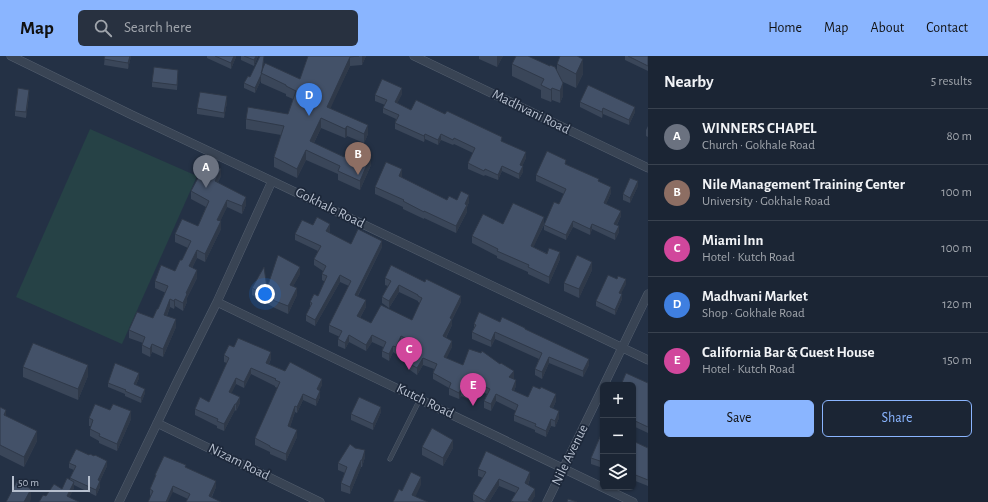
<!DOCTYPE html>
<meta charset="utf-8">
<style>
:root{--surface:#1b2534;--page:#283140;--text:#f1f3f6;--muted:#a0a5ac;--line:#39424f;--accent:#8ab5ff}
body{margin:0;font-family:"Alegreya Sans",sans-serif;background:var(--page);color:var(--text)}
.controls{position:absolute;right:12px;bottom:12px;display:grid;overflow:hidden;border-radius:6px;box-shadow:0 1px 3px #0004}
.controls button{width:36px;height:36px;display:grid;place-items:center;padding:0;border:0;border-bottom:1px solid var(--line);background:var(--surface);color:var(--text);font:20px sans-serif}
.scale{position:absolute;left:12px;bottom:10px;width:78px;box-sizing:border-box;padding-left:4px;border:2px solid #b6bfce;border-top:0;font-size:11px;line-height:14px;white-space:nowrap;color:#b6bfce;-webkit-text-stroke:3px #1d283a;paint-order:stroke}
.you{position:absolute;left:265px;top:238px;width:14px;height:14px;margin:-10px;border:3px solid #fff;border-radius:50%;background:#1a73e8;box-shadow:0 0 0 6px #1a73e833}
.badge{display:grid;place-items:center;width:26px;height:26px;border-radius:50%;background:var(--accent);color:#fff;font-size:13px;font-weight:700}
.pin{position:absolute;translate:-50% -33px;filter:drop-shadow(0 1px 2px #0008)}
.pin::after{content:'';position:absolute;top:21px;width:14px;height:12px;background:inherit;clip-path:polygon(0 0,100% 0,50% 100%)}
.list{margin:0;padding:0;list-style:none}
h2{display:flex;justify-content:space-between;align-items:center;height:52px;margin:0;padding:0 16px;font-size:17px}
h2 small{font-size:13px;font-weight:400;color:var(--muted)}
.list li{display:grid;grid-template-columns:26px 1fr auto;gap:12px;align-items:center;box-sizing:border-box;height:56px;padding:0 16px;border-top:1px solid var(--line)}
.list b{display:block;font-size:15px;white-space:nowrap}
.list p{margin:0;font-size:13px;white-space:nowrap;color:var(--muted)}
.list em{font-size:13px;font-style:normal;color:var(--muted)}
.actions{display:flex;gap:8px;padding:12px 16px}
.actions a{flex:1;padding:9px 0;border:1px solid var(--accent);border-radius:6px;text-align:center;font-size:14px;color:var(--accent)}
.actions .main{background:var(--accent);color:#111}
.icon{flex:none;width:22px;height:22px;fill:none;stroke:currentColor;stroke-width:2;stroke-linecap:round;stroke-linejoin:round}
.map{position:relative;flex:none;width:648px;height:446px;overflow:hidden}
header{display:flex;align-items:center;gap:24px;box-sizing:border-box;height:56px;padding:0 20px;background:var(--accent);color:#111}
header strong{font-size:19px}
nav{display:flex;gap:22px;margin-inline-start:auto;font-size:14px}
.search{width:280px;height:36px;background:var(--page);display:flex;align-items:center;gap:10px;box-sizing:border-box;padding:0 14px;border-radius:6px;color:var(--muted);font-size:15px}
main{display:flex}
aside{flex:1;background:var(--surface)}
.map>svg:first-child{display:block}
.green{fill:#264246}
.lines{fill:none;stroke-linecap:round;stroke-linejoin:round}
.service-casing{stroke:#545f6f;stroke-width:5}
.minor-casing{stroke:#545f6f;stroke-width:9}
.service{stroke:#394454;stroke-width:4}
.minor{stroke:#394454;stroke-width:8}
.wall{fill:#3a4659}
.shaded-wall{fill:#2f3949}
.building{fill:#435168;stroke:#2f3949}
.labels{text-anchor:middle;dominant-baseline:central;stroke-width:3.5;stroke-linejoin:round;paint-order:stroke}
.street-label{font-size:14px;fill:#b6bfce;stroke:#1d283a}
</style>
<header>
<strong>Map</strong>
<div class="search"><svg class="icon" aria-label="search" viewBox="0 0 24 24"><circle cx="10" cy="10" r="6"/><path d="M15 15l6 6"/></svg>Search here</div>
<nav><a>Home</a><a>Map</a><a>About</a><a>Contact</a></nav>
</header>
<main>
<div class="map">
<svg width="648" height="446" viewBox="0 0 648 446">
<rect width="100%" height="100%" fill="#243145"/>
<path class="green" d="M90 73 197 120 122 288 16 241Z"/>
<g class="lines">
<g class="service-casing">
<path id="service" d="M390 403 420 343"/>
</g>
<g class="minor-casing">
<path id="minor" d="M11 0 132 59 272 125 648 304
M414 0 648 112
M217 246 633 446
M604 329 648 238
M157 367 320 446
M119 446 177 326 217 246 272 125
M547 446 603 331"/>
</g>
<use href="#service" class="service"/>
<use href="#minor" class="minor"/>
</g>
<path class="wall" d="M105 0H131L128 13 104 9Z
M207 0H236V1L231 13 207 2Z
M241 0H258L254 10 241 4Z
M264 0 263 13 300 23 308 0H366L362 9 350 10 330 52 368 78 364 87 347 80 345 82 321 72 314 87 344 101 371 109 360 134 338 124V118L306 104 297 122 274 111V101L281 79 246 73V63L288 58 293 43 286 40V38L261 27V24L255 37 244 32V27L250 21Z
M479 0H503L497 11 479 3Z
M625 0H648V15L625 4Z
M512 8 557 14V8L583 18 576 32 563 26V40L560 47 552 44 551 46 541 42V34L512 20Z
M178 19 177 34 152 31V26Z
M402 38 397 47 411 54 502 86 526 102 522 110 523 116 519 123 502 115 498 124 485 119 484 120 468 113V107L473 97 454 88 453 89 441 84 438 89 425 83 424 86 395 73V67L396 63 383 57V52L385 49 375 45V39Z
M29 39 26 62 15 60V55Z
M227 46 224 62 197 58V52Z
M580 46 635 56 629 69 603 58 602 62 580 51Z
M648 70V81L646 80V74Z
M566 108 599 126 611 137 606 148 621 160 617 169 619 176 615 184 592 173 590 179 573 171 566 184 544 174V169L533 191 560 203 549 228 528 218V216L497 202V200L472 187V180L503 168H544L559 148 564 138 536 125V119Z
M221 120 218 126 246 149 242 158 227 151 220 165 221 173 205 206 197 202 192 212 197 222 187 242V246L183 255 175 250 174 253 170 251 167 260 176 271 163 301 152 296 150 301 142 297V289L143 287 129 282V274L153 262 158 253 166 237 155 232V225L175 215 182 204 188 192 175 186V178L198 170 206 151 191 143V135Z
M402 121 401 122 447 144H457L469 146 467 151V156L456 177 424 162V163L403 153V151L375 138V131Z
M638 130 630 147 623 144V138Z
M313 169 330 174 329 177 351 188 382 191 358 240 366 251 360 262 371 267 412 264 420 247 418 246V245L399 236 389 252 382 247V241L388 230 385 229V222L461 246 452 264V269L446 282 452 291 446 302 463 309 514 322 513 323 516 330 514 335 528 341 556 345 553 352 559 362 555 371 551 370 546 381 535 376V374L514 365V359L516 355 496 345 491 355 484 352V345L487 338 475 333 470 344 461 340 459 343 449 339V332L433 323V317L434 313 423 309 417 319 410 314V308L412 304V297L414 293 401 287 396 298 393 296 389 305 382 301V295L383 291 372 286 366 295 349 286 345 293 338 290V283L340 281 329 276V269L349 230 340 226 315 270 306 265V259L310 252V246L318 240 325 226 322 224V218L323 215 314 209V203L318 195 295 184V178Z
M592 214 579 242 564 235V227Z
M300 218 293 230 297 239 288 258 275 252 252 239V232H267Z
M626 228 621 237 622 243 615 259 596 250V245Z
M500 266 525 273 589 309 583 321 549 307 542 323 535 319V313L539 303 495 283 491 291 472 283V276L474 272V268Z
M234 291 271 303 269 308 285 315 322 329 319 334 320 341 316 350 303 344 297 357 295 356 290 371 297 381 286 405 270 398V396L255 389V382L278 332 275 331V330L251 318 244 332 236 328 231 337 240 347 236 355 235 354 224 375 217 372V370L195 359V353L209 346 227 307 224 306V299Z
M23 311 88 320 78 344 23 321Z
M139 322 136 329 145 337 141 347 125 340V338L108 331V327Z
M648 327V377L633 370V329Z
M0 351 6 360 37 385 24 411 0 399Z
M381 356 373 374 351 364V358Z
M89 362 131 363 117 395 99 387V385L90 380V373L91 370H89Z
M603 368V412L591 408V402L601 378V373Z
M633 385 648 392V430L633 424Z
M422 391 453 392 443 410 422 399Z
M365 401 362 411H361L357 421 350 438 341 435V427L345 417 338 414V407Z
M69 407 107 410 100 425V431L96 440 74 429V432L69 442 46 440 62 433 70 424V422L74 414 69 412Z
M186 411 216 431 212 441 188 443 173 436 151 440 150 439V433L155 422V419Z
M478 413 530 423 528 429 535 440 531 446H511V445L516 437 499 430 489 446H475L473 445V438L483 422 478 420Z"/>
<path class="shaded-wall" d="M130 0H131L128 13V7Z
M234 0H236V1L231 13V7Z
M256 0H258L254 10V4Z
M362 0H366L362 9Z
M497 0H503L497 11Z
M350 1V10L327 60V51Z
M583 3V18L576 32V18Z
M178 14V19L177 34V29Z
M261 19V24L255 37V32Z
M563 27V40L560 47V35Z
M402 32V38L395 52V46Z
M552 32V44L551 46V34Z
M29 34V39L26 62V56Z
M227 40V46L224 62V57Z
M635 51V56L629 69V64Z
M603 52V58L602 62V56Z
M321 62V72L310 95V85Z
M368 69V78L364 87V78Z
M347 70V80L345 82V73Z
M425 78V83L424 86V80Z
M441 78V84L438 89V84Z
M306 94V104L297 122V113Z
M526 96V102L520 115V109Z
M371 99V109L360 134V125Z
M502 110V115L498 124V119Z
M523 110V116L519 123V118Z
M221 113V120L215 132V125Z
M402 113V121L399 128V120Z
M638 125V130L630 147V142Z
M611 131V137L604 153V147Z
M469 139V146L467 151V156L456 177V170L465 148Z
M246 141V149L242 158V150Z
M227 144V151L217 172V164Z
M621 155V160L614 174V168Z
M544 161V168L531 197V190Z
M221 165V173L205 206V198Z
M573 165V171L566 184V179Z
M330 168V174L326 182V175Z
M592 168V173L590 179V173Z
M619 170V176L615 184V178Z
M382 185V191L355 245V239Z
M197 194V202L189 218V210Z
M560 196V203L549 228V221Z
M592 206V214L579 242V233Z
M300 211V218L290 236V229Z
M197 214V222L187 242V246L183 255V247L186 237Z
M340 219V226L315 270V264Z
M626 223V228L619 242V237Z
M399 229V236L389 252V245Z
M297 232V239L288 258V250Z
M622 238V243L615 259V254Z
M461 240V246L452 264V269L443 287V280L450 262Z
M170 243V251L164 267V259Z
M175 243V250L174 253V245Z
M366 244V251L357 267V260Z
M176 263V271L163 301V293Z
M495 276V283L491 291V285Z
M349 279V286L345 293V287Z
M372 279V286L366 295V289Z
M401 280V287L396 298V291Z
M452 285V291L444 308V301Z
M152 288V296L150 301V293Z
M393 290V296L389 305V298Z
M271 296V303L266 313V307Z
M549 301V307L542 323V316Z
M423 302V309L417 319V312Z
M589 303V309L583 321V315Z
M88 309V320L78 344V333Z
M251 312V318L244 332V326Z
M514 315V322L509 327V321Z
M139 317V322L134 333V328Z
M236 322V328L229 343V336Z
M322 323V329L317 340V333Z
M516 324V330L512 340V334Z
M475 326V333L470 344V338Z
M145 333V337L141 347V342Z
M461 333V340L459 343V337Z
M320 335V341L316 350V344Z
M303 338V344L297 357V351Z
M496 338V345L491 355V348Z
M556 338V345L550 358V351Z
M240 341V347L236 355V348Z
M235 348V354L224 375V368Z
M295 350V356L288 377V370Z
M381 351V356L373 374V368Z
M6 354V364L4 359Z
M131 355V363L117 395V388Z
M559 355V362L555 371V365Z
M551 363V370L546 381V375Z
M297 374V381L286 405V398Z
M37 375V385L24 411V401Z
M453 384V392L443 410V402Z
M365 394V401L362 411V404Z
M361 404V411L357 421 350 438V431L357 413Z
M107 405V410L100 425V431L96 440V434L98 424Z
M530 416V423L525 435V427Z
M421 421V429L413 446 412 439Z
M499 423V430L489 446H485Z
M216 425V431L209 446V440Z
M74 426V432L67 446V440Z
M173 430V436L168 446H166Z
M31 433V443L30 446H24Z
M535 433V440L531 446H528V444Z"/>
<path class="building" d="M105 0H130L128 7 104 3Z
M215 0H234L231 7Z
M244 0H256L254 4Z
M260 0H264L262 15 261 19 255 32 244 27 248 20 250 21Z
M308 0H359L350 1 327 51 368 69 364 78 347 70 345 73 321 62 310 85 344 101 350 89 371 99 360 125 338 115 340 110 306 94 297 113 274 101 284 70 246 63 248 51 288 58 296 35 286 30V29L261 17 265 7 300 23Z
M516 0H528L550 10V9L555 11 563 27 560 35 552 32 551 34 541 29 544 23 512 8Z
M560 0H577L583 3 576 18 557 8Z
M628 0H648V10Z
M154 11 178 14 177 29 152 26Z
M382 23 402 32 395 46 411 54 416 44 445 58 447 55 502 81 501 85 526 96 520 109 523 110 519 118 502 110 498 119 485 113 484 115 468 107 475 92 454 82 453 84 441 78 438 84 425 78 424 80 395 67 399 59 383 52 387 44 375 39Z
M588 29 635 51 629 64 603 52 602 56 580 46Z
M18 32 29 34 26 56 15 55Z
M200 36 227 40 224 57 197 52Z
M547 95 566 104 565 108 599 123 598 125 611 131 604 147 621 155 614 168 619 170 615 178 592 168 590 173 573 165 566 179 544 169 554 146 559 148 566 133 536 119Z
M207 105 221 113 215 125 246 141 242 150 227 144 217 164 221 165 205 198 197 194 189 210 197 214 186 237 187 238 183 247 175 243 174 245 170 243 164 259 176 263 163 293 152 288 150 293 142 289 145 281 129 274 137 256 153 262 157 253H158L168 230 155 225 161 209 175 215 180 204H182L191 185 175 178 182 163 198 170 209 145 191 135Z
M386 106 402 113 399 120 447 144 449 140 457 144 461 135 469 139 465 148 467 149 456 170 424 155V156L403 145 404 144 375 131Z
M630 122 638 125 630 142 623 138Z
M513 147 544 161 531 190 547 198 549 192 560 196 549 221 528 211 529 209 497 195 498 193 472 180 483 158 503 168Z
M317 161 330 168 326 175 351 188 358 173 382 185 355 239 366 244 357 260 371 267 381 249 412 264 422 242 418 240V239L399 229 389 245 382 241 391 225 385 222 391 209 425 226 426 223 461 240 450 262 452 263 443 280 452 285 444 301 463 309 469 293 481 297 482 295 500 308 501 307 514 315 509 321 516 324 512 334 528 341 533 330 540 333 541 331 556 338 550 351 559 355 555 365 551 363 546 375 535 370 536 368 514 359 518 349 496 338 491 348 484 345 490 333 475 326 470 338 461 333 459 337 449 332 451 327 433 317 437 308 423 302 417 312 410 308 415 299 412 297 417 288 401 280 396 291 393 290 389 298 382 295 386 286 372 279 366 289 349 279 345 287 338 283 342 275 329 269 351 225 340 219 315 264 306 259 312 247 310 246 314 238 318 240 327 220 322 218 326 210 314 203 321 190 295 178 302 164 313 169Z
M278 199 300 211 290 229 297 232 288 250 275 245 252 232 264 211 267 232Z
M577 199 592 206 579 233 564 227Z
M608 219 617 223 618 220 626 223 619 237 622 238 615 254 596 245Z
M479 256 500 266 502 261 525 272V273L589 303 583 315 549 301 542 316 535 313 542 297 495 276 491 285 472 276 476 269 474 268Z
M238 282 271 296 266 307 285 315 290 306 322 323 317 333 320 335 316 344 303 338 297 351 295 350 288 370 297 374 286 398 270 391V390L255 382 280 326 275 324 276 323 251 312 244 326 236 322 229 336 240 341 236 348H235L224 368 217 365 218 363 195 353 200 341 209 346 229 302 224 299 229 289 234 291Z
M33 287 88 309 78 333 23 311Z
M115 307 139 317 134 328 145 333 141 342 125 335 126 334 108 327Z
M626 317 648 327V371L633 364V329H621Z
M359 341 381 351 373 368 351 358Z
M95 348 110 354 113 348 131 355 117 388 99 380 100 378 90 373 93 364 89 362Z
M0 351 6 354 4 359 37 375 24 401 0 389Z
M603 368V406L591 402 603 374 601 373Z
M432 372 453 384 443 402 422 391Z
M633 385 648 392V424L633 418Z
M350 388 355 392 365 394 362 404H361L357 413 350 431 341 427 347 411 338 407Z
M76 393 89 399 90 398 94 400 95 399 107 405 98 424 100 425 96 434 70 422 76 410 69 407Z
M486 395 530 416 525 427 535 433 528 444 531 445 530 446H514L511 445 519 432 499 423 485 445 473 438 486 416 478 413Z
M164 400 186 409 185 411 216 425 209 440 221 446H186L190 438 173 430 166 446H148L153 435 150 433 156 419H155Z
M411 416 421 421 412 439 428 446H393L399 433 402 435Z
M67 422 74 426 67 440 79 446H39L43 439 46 440 54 428 62 433Z
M17 425 31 433 24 446H6Z
M568 443 577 446H567Z"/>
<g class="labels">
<g class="street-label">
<text transform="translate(531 56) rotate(26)">Madhvani Road</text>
<text transform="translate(330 152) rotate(26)">Gokhale Road</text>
<text transform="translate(425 345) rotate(26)">Kutch Road</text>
<text transform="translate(570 399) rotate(-64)">Nile Avenue</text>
<text transform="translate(239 406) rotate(26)">Nizam Road</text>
</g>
</g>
</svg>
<div class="controls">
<button>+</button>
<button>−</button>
<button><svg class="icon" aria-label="layers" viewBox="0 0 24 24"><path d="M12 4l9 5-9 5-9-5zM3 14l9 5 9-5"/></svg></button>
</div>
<div class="scale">50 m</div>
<div class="you"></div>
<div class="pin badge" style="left:206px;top:132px;background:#6b7280">A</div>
<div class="pin badge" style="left:358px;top:119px;background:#8d6e63">B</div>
<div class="pin badge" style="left:409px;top:314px;background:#d1479c">C</div>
<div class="pin badge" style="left:309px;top:60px;background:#3f7fe0">D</div>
<div class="pin badge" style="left:473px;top:350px;background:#d1479c">E</div>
</div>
<aside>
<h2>Nearby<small>5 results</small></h2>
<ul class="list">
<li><span class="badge" style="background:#6b7280">A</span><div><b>WINNERS CHAPEL</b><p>Church · Gokhale Road</p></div><em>80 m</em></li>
<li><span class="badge" style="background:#8d6e63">B</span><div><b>Nile Management Training Center</b><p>University · Gokhale Road</p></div><em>100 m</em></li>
<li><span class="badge" style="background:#d1479c">C</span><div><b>Miami Inn</b><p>Hotel · Kutch Road</p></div><em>100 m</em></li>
<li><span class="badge" style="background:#3f7fe0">D</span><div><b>Madhvani Market</b><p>Shop · Gokhale Road</p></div><em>120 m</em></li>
<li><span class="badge" style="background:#d1479c">E</span><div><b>California Bar &amp; Guest House</b><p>Hotel · Kutch Road</p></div><em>150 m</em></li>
</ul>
<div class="actions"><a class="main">Save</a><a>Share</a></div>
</aside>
</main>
